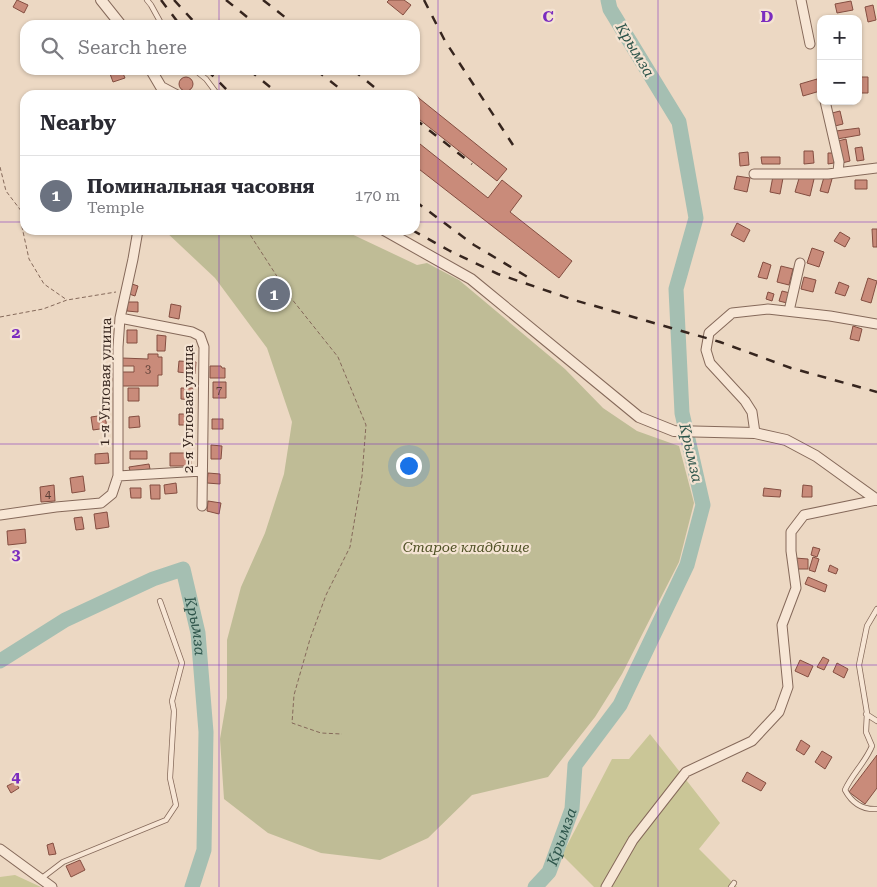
<!DOCTYPE html>
<meta charset="utf-8">
<style>
:root{--surface:#fff;--page:#f2f2f3;--text:#2b2b33;--muted:#7c7c81;--line:#e1e1e2;--accent:#ea580c}
body{margin:0;font-family:"Roboto Serif",serif;background:var(--page);color:var(--text)}
.controls{position:absolute;right:15px;top:15px;display:grid;overflow:hidden;border-radius:10px;box-shadow:0 1px 4px #0004}
.controls button{width:45px;height:45px;display:grid;place-items:center;padding:0;border:0;border-bottom:1px solid var(--line);background:var(--surface);color:var(--text);font:25px sans-serif}
.you{position:absolute;left:408px;top:465px;width:18px;height:18px;margin:-12px;border:4px solid #fff;border-radius:50%;background:#1a73e8;box-shadow:0 0 0 8px #1a73e833}
.badge{display:grid;place-items:center;width:32px;height:32px;border-radius:50%;background:var(--accent);color:#fff;font-size:16px;font-weight:700}
.pin{position:absolute;translate:-50% -50%;border:2px solid #fff;box-shadow:0 1px 5px #0006}
.list{margin:0;padding:0;list-style:none}
h2{display:flex;justify-content:space-between;align-items:center;height:65px;margin:0;padding:0 20px;font-size:21px}
h2 small{font-size:16px;font-weight:400;color:var(--muted)}
.list li{display:grid;grid-template-columns:32px 1fr auto;gap:15px;align-items:center;box-sizing:border-box;height:80px;padding:0 20px;border-top:1px solid var(--line)}
.list b{display:block;font-size:19px;white-space:nowrap}
.list p{margin:0;font-size:16px;white-space:nowrap;color:var(--muted)}
.list em{font-size:16px;font-style:normal;color:var(--muted)}
.icon{flex:none;width:28px;height:28px;fill:none;stroke:currentColor;stroke-width:2;stroke-linecap:round;stroke-linejoin:round}
.map{position:relative;flex:none;width:877px;height:887px;overflow:hidden}
.search{position:absolute;background:var(--surface);box-shadow:0 1px 4px #0004;left:20px;top:20px;width:400px;height:55px;display:flex;align-items:center;gap:12px;box-sizing:border-box;padding:0 18px;border-radius:15px;color:var(--muted);font-size:19px}
.panel{position:absolute;background:var(--surface);box-shadow:0 1px 4px #0004;left:20px;top:90px;width:400px;height:145px;border-radius:15px}
.map>svg:first-child{display:block}
.green{fill:#cac697}
.cemetery{fill:#bfbc96}
.lines{fill:none;stroke-linecap:round;stroke-linejoin:round}
.river{stroke:#a5bfb2;stroke-width:15}
.building{fill:#c98b7a;stroke:#844e41}
.service-casing{stroke:#85695a;stroke-width:6}
.minor-casing{stroke:#85695a;stroke-width:11}
.tertiary-casing{stroke:#85695a;stroke-width:12}
.path{stroke:#85695a;stroke-width:1;stroke-dasharray:4 2.5;stroke-linecap:butt}
.service{stroke:#f7e6d5;stroke-width:4.5}
.minor{stroke:#f7e6d5;stroke-width:9}
.tertiary{stroke:#f7e6d5;stroke-width:10}
.rail{stroke:#36251e;stroke-width:2.5;stroke-dasharray:9 9;stroke-linecap:butt}
.grid{fill:none;stroke:#7b2cbf;stroke-width:1;stroke-opacity:0.55}
.labels{text-anchor:middle;dominant-baseline:central;stroke-width:4.5;stroke-linejoin:round;paint-order:stroke}
.number-label{font-size:11px;fill:#5b3e35}
.street-label{font-size:14px;fill:#36251e;stroke:#f4e3d2}
.park-label{font-size:14px;font-style:italic;fill:#4f5125;stroke:#f4e3d2}
.water-label{font-size:15px;font-style:italic;fill:#2e554b;stroke:#f4e3d2}
.grid-label{font-size:16px;text-anchor:middle;font-weight:bold;fill:#7b2cbf;stroke:#f4e3d2;stroke-width:4.5;stroke-linejoin:round;paint-order:stroke}
</style>
<div class="map">
<svg width="877" height="887" viewBox="0 0 877 887">
<rect width="100%" height="100%" fill="#ecd8c3"/>
<path class="green" d="M650 734 720 823 699 849 737 887H594L562 855 612 759H629Z
M15 875 41 887H0V877Z"/>
<path class="cemetery" d="M164 230H343L417 265 427 263 459 280 565 369 603 408 637 431 679 446 694 503 679 562 622 674 595 717 548 777 472 795 428 838 380 860 321 853 268 833 224 799 220 739 227 698V640L241 587 265 533 284 474 292 422 267 348 215 278Z"/>
<g class="lines">
<g class="river">
<path id="s1" d="M0 661 65 620 153 579 183 569 198 633 206 732 204 850 192 887"/>
<path id="s2" d="M535 887 549 872 572 809 575 765 620 705 687 565 703 505 682 413 676 289 696 218 679 122 610 9 608 0"/>
</g>
</g>
<path class="building" d="M17 0 28 5 24 13 13 7Z
M389 0H404L411 5 403 15 387 2Z
M851 1 853 10 837 13 835 4Z
M873 5 876 20 868 22 865 7Z
M114 70 116 73 122 71 125 78 113 82 109 71Z
M858 77H868V93H858Z
M179 84a7 7 0 1 1 14 0a7 7 0 1 1-14 0Z
M817 79 820 91 803 96 800 84Z
M415 95 507 169 497 181 415 116Z
M840 111 843 124 835 126 832 113Z
M859 128 860 135 837 139 836 131Z
M846 139 850 161 842 163 838 141Z
M415 140 488 198 502 180 522 196 510 212 572 261 559 278 415 166Z
M862 147 864 160 857 161 855 148Z
M804 151H813L814 163 804 164Z
M748 152 749 165 740 166 739 153Z
M828 153H834V163L828 164Z
M761 157H780V164H762Z
M800 175 814 179 810 196 795 192Z
M737 176 750 178 747 192 734 189Z
M773 176 783 178 780 194 770 192Z
M824 177 832 179 828 193 820 191Z
M855 180H867V189H855Z
M737 223 750 230 744 242 731 235Z
M872 229H877V247H873Z
M840 232 850 238 845 247 834 241Z
M812 248 824 252 819 267 807 263Z
M763 262 771 265 767 279 758 277Z
M781 266 793 269 789 285 777 282Z
M804 277 816 280 813 292 801 289Z
M868 278 877 281 871 303 861 300Z
M839 282 849 286 845 296 835 293Z
M132 284 138 286 135 296 129 294Z
M782 291 790 293 787 303 779 301Z
M768 292 774 294 772 301 766 299Z
M127 302H138V312L127 311Z
M171 304 181 306 179 319 169 317Z
M853 326 862 329 859 341 850 339Z
M127 330H137V343H127Z
M157 335 166 336 165 351H157Z
M148 354H158V357H162V375H158V386H122V372H134V366H122V358L148 359Z
M179 361 196 362 195 374 178 372Z
M210 366H221L222 368H225V378H210Z
M213 382H226V398H213Z
M128 388H139V401H128Z
M181 388H193V400L181 399Z
M179 414H192V425H179Z
M105 415 107 428 93 430 91 417Z
M139 416 140 427 129 428V417Z
M212 419H223V429H212Z
M211 445 222 446 221 459H211Z
M130 451H147V459H130Z
M108 453 109 463 95 464V454Z
M170 453H191V466H170Z
M149 464 150 469 130 471 129 467Z
M208 473 220 474V484L207 483Z
M83 476 85 491 72 493 70 478Z
M176 483 177 493 165 494 164 485Z
M54 485 55 501 41 502 40 487Z
M150 485H160V499H151Z
M803 485 812 486V497H802Z
M130 488H141V498H131Z
M764 488 781 490 780 497 763 496Z
M208 501 221 503 219 514 207 511Z
M107 512 109 527 96 529 94 514Z
M82 517 84 529 76 530 74 518Z
M25 529 26 543 8 545 7 531Z
M813 547 820 549 817 557 811 555Z
M813 557 819 559 815 572 809 570Z
M795 558 808 559V569H795Z
M830 565 838 569 836 574 828 571Z
M808 577 827 585 825 592 805 584Z
M823 657 829 660 824 670 817 667Z
M800 660 813 666 808 677 795 671Z
M837 663 848 669 844 678 833 672Z
M801 740 810 746 804 755 796 750Z
M822 751 832 757 825 769 815 762Z
M877 755V788L865 804 849 792Z
M747 772 766 783 761 791 742 781Z
M15 782 19 788 11 793 7 786Z
M53 843 56 854 49 855 47 845Z
M80 860 85 870 71 877 66 866Z"/>
<g class="lines">
<g class="service-casing">
<path id="service" d="M147 0 151 5 162 25
M195 70 206 79 218 95
M877 609 867 626 859 665 867 713 866 732 872 746C865 763 852 774 845 790 852 803 862 810 877 809
M866 714 877 721
M42 878 63 862 166 820 176 805 170 778 174 711 172 701 182 663 160 601
M731 887 734 883"/>
</g>
<g class="minor-casing">
<path id="minor" d="M801 0 810 44
M825 101 839 162 838 172
M754 174H828L877 168
M789 311 800 263
M120 318 192 332 200 336 204 347 202 506
M755 433 752 412 745 401 710 363 706 350 709 333 732 313 768 309 830 316 877 324
M118 476 202 471
M0 515 56 507 101 503 112 494 118 476V347L120 318 133 259 138 230
M0 849 52 887
M606 887 633 840 686 772 752 741 779 712 788 687 782 625 796 588 791 551V532L804 515 877 500"/>
</g>
<g class="tertiary-casing">
<path id="tertiary" d="M101 0 121 25
M151 70 161 87 176 95
M384 230 471 279 639 417 674 431 755 433 786 440 816 456 877 500"/>
</g>
<path class="path" d="M0 167 6 191 22 212V227L29 259 44 284 67 300
M247 230 291 298 338 357 366 425 362 476 350 547 326 595 310 639 294 695 292 723 321 733 342 734
M0 317 43 309 67 300 116 292"/>
<use href="#service" class="service"/>
<use href="#minor" class="minor"/>
<use href="#tertiary" class="tertiary"/>
<path class="rail" d="M161 0 180 25
M174 0 197 25
M226 0 257 25
M263 0 295 25
M424 0 445 41 513 145
M207 70 232 95
M249 70 280 95
M316 70 348 95
M353 70 384 95
M415 119 472 164
M415 201 474 245 531 279
M412 230 450 251 498 274 574 300 720 342 791 368 877 392"/>
</g>
<path class="grid" d="M219 0V25M438 0V887M658 0V887M219 70V95M0 222H25M415 222H877M219 230V887M0 444H877M0 665H877"/>
<g class="labels">
<g class="number-label">
<text x="148" y="369">3</text>
<text x="219" y="390">7</text>
<text x="48" y="494">4</text>
</g>
<g class="street-label">
<text transform="translate(105 382) rotate(-89)">1-я Угловая улица</text>
<text transform="translate(188 409) rotate(-90)">2-я Угловая улица</text>
</g>
<g class="park-label">
<text x="466" y="547">Старое кладбище</text>
</g>
<g class="water-label">
<text transform="translate(635 50) rotate(59)">Крымза</text>
<text transform="translate(691 453) rotate(77)">Крымза</text>
<text stroke="none"><textPath href="#s1" startOffset="264">Крымза</textPath></text>
<text stroke="none"><textPath href="#s2" startOffset="58">Крымза</textPath></text>
</g>
</g>
<g class="grid-label">
<text x="548" y="22">C</text>
<text x="767" y="22">D</text>
<text x="16" y="338">2</text>
<text x="16" y="560">3</text>
<text x="16" y="782">4</text>
</g>
</svg>
<div class="controls">
<button>+</button>
<button>−</button>
</div>
<div class="you"></div>
<div class="pin badge" style="left:274px;top:294px;background:#6b7280">1</div>
<div class="search"><svg class="icon" aria-label="search" viewBox="0 0 24 24"><circle cx="10" cy="10" r="6"/><path d="M15 15l6 6"/></svg>Search here</div>
<section class="panel">
<h2>Nearby<small></small></h2>
<ul class="list">
<li><span class="badge" style="background:#6b7280">1</span><div><b>Поминальная часовня</b><p>Temple</p></div><em>170 m</em></li>
</ul>
</section>
</div>
